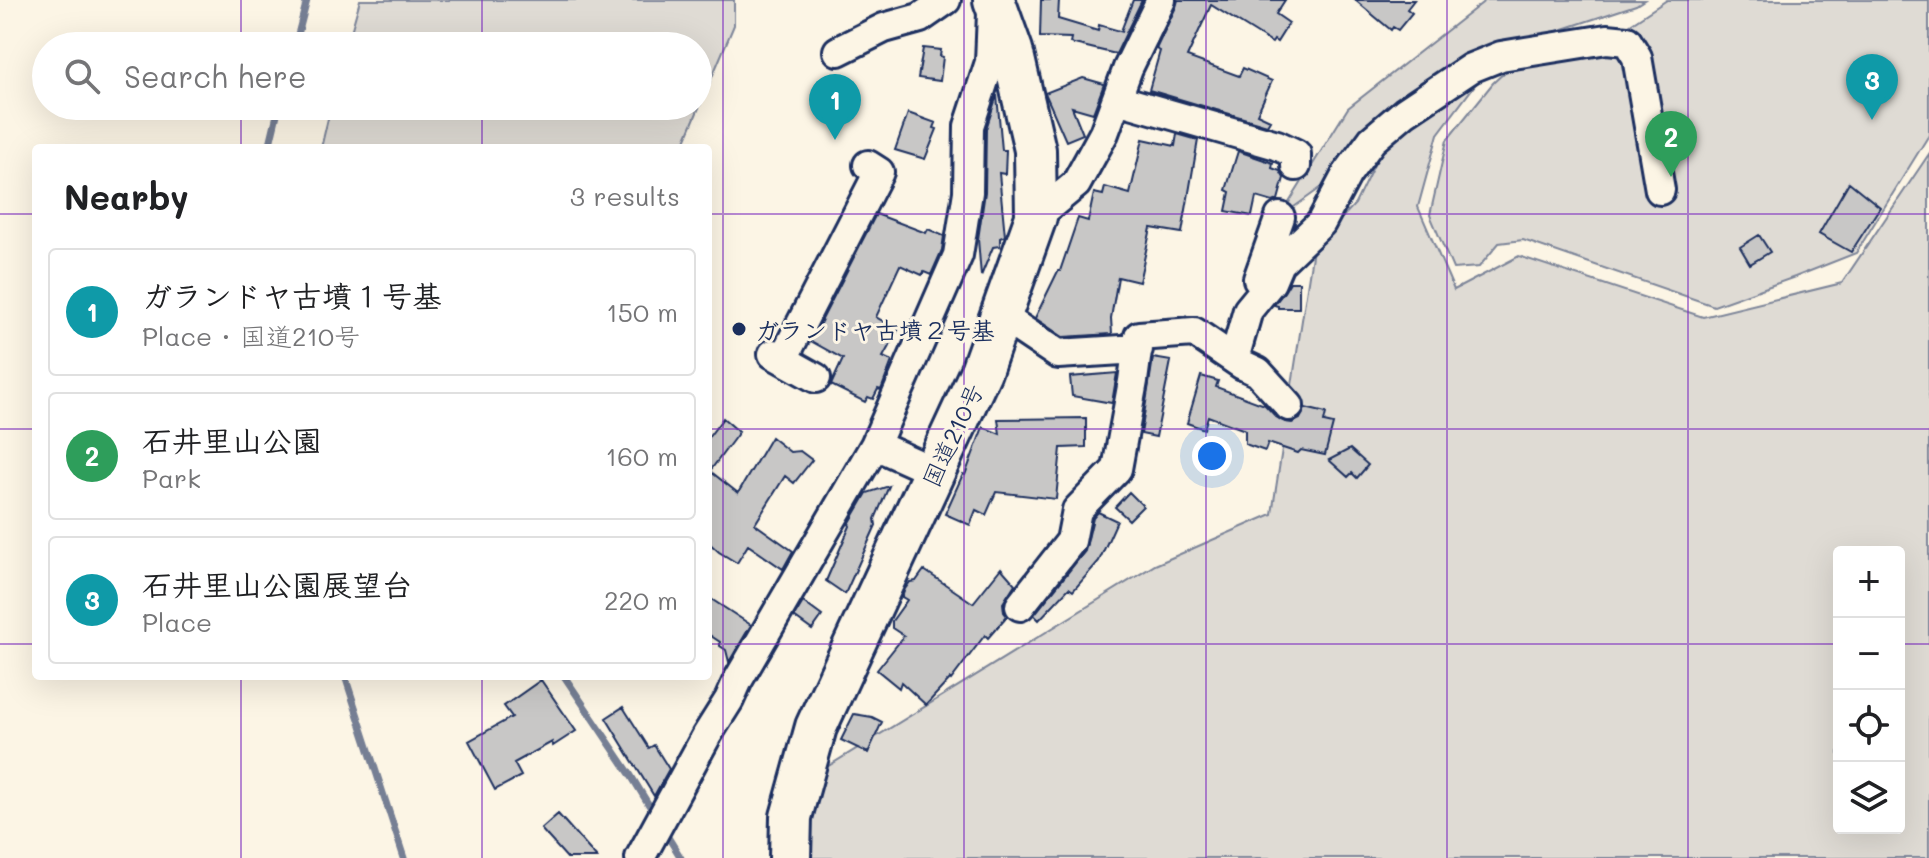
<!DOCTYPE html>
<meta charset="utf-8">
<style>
:root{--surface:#fff;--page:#f6f6f6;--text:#202124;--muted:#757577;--line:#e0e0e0;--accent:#1b2f5e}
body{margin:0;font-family:Mali,"Klee One",sans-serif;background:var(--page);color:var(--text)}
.controls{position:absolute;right:24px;bottom:24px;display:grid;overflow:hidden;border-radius:8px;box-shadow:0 8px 32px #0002}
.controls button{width:72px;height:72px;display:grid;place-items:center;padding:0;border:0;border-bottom:2px solid var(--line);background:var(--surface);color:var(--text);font:40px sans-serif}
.you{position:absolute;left:1212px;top:456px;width:28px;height:28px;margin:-20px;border:6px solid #fff;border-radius:50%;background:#1a73e8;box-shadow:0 0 0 12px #1a73e833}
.badge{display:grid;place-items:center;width:52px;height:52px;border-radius:50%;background:var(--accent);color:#fff;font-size:26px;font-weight:700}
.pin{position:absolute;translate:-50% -66px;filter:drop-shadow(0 2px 4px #0008)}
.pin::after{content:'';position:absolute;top:42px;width:28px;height:24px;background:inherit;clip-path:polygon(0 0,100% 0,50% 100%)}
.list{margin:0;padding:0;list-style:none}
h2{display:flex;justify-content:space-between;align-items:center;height:104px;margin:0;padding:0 32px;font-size:34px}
h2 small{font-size:26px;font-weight:400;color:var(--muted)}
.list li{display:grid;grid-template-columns:52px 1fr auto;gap:24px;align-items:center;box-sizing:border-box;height:128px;margin:0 16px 16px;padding:0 16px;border:2px solid var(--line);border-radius:8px}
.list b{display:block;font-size:30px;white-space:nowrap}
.list p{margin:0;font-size:26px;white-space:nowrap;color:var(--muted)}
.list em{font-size:26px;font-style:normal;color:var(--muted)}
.icon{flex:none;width:44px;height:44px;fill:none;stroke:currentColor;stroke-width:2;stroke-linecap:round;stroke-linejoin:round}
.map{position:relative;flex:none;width:1929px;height:858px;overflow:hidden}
.search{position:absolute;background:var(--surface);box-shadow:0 8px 32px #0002;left:32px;top:32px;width:680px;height:88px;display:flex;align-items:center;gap:20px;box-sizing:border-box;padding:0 28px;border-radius:44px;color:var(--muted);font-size:30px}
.panel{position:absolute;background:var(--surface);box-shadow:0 8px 32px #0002;left:32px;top:144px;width:680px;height:536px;border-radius:8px}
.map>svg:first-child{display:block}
.green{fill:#dfdbd4;stroke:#7d8599;stroke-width:2;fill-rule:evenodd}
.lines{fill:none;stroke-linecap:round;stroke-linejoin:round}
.stream{stroke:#767f94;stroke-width:7}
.building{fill:#c8c7c6;stroke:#1b2f5e;stroke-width:2}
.minor-casing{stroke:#1b2f5e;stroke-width:34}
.highway-casing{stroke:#1b2f5e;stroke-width:46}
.minor{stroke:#fcf5e5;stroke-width:28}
.highway{stroke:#fcf5e5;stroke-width:40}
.grid{fill:none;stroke:#7b2cbf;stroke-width:2;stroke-opacity:0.55}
.poi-dot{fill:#1b2f5e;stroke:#fcf5e5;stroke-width:3}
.labels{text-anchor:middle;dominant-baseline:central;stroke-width:6;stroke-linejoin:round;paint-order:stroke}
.poi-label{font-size:24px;font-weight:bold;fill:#1b2f5e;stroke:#fcf5e5;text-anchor:start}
.street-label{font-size:24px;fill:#1b2f5e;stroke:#fcf5e5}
</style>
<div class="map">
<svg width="1929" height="858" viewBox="0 0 1929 858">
<rect width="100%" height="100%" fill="#fcf5e5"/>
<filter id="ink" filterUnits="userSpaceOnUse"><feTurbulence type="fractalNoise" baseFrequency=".0125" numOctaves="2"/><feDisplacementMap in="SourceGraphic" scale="16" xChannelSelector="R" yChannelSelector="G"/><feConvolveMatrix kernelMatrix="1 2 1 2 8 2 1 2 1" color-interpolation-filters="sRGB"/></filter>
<g filter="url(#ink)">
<path class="green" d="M360 0H734V25L682 148H321L331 106H698V46H347Z
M1486 0H1644L1636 5 1518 44 1484 73 1438 134 1418 207 1454 290 1519 256 1703 317 1842 283 1929 154V858H803L809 778 1155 565 1272 514 1313 249 1355 204 1385 142 1280 217 1348 108ZM1839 552H1899V828H1839Z
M1667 0H1929V135L1856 253 1795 277 1714 306 1523 240 1499 243 1479 267 1453 269 1430 215 1447 140 1493 83 1531 48 1615 34Z"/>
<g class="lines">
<path class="stream" d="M295 46 307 0
M269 148 279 106
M345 676 404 858
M564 676 630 774 655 815
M663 829 681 858"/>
</g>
<path class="building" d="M1041 0H1059L1058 19 1098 31 1099 25 1123 32 1121 31 1133 0H1142L1116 54 1070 43 1071 38 1040 37Z
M1178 0H1285L1276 14 1289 23 1277 42 1274 40 1272 43 1211 5 1187 57 1239 76 1243 68 1272 81 1257 114 1270 120 1267 125 1149 90 1160 51 1156 49 1176 7Z
M1355 0H1414L1407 9 1412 13 1398 30 1393 27 1391 30Z
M923 48 941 50 940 56 943 57 940 81 918 78Z
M1083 78 1104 84 1093 113 1072 107 1083 134 1066 141 1045 93Z
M997 95 1002 150H1006L1005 174 999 173 1005 236 1000 238V246L993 247 981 276 978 239 985 192 986 129Z
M908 113 936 123 934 128 937 129 925 159 895 150Z
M1177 134 1198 140 1182 233 1151 228 1139 282 1118 277 1111 318 1112 334 1063 337 1035 318 1058 271H1060L1078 218 1088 221 1094 193 1103 195 1105 187 1130 194 1143 139 1175 146Z
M1238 151 1273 163 1272 168 1280 171 1284 178 1278 200 1273 202 1256 197 1252 216 1226 211 1230 192 1226 190Z
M1849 182 1880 207 1851 252 1819 234Z
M876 214 926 233 928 229 944 236 942 250 931 275 924 272 922 275 900 265 876 317 898 330 883 357 892 361 881 390 878 389 873 399 868 397 865 402 831 385 843 359 811 341Z
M1759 235 1770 252 1750 264 1740 247Z
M1290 282H1299V308H1278V306L1274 305 1284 292Z
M1153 358 1171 361 1156 437 1141 434Z
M1117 373 1112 403 1072 396 1070 377Z
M1201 376 1218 381 1216 387 1265 405 1276 417 1285 422 1292 423 1300 419 1305 408 1326 413 1324 422 1333 424 1325 455 1301 450 1298 453 1268 443 1265 451 1245 444V430L1208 416 1204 429 1187 423Z
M723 418 739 432 710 471 738 493 771 437 790 452 800 451 812 460 794 483 785 476 755 524 793 551 783 569 748 545 737 563 719 552 708 542V438Z
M1086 418V447L1061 448 1056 499 996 492 986 515 976 510 970 525 945 514 963 474 965 475 983 427 1000 434 998 419Z
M1350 449 1368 465 1357 478 1352 473 1348 477 1329 460Z
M889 486 875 519 876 525 845 594 826 581 850 526 849 524 867 493Z
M1129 492 1143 506 1129 520 1115 507Z
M1098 512 1117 521 1099 561 1073 591 1069 588 1039 620 1034 615 1085 551 1093 518Z
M1001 568 1015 584 1003 603 1004 612 1007 616 988 638 985 635 951 680 950 679 926 705 901 682 899 688 877 670 904 636 892 628V621L907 600 902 597 905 589 910 582 916 581 924 570 973 603Z
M708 597 751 625 729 662 726 650 720 646V642L708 634Z
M803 602 822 616 812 630 794 617Z
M541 680 576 731 553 746 552 742 514 763 521 776 495 790 469 741 512 717 504 706Z
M623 707 649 748 654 745 669 769 654 796 606 718Z
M854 714 872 717 882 722 868 753 841 740Z
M558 814 597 858H567L541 829Z"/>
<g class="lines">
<g class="minor-casing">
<path id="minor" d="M838 51 884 28 920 18 946 0
M1117 99 1277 145 1296 154V166
M1036 217 1076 184 1104 133 1128 68 1161 0
M1258 279 1280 217
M1001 316 1058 354 1138 349
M773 354 816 378
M783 359 879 172 868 165
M1234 359 1248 310 1271 282 1279 263 1321 223 1347 174 1372 140 1405 112 1471 68 1501 56 1607 39 1627 41 1637 57 1660 190
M875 445 958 255 968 192 969 126 990 62 992 13
M1020 606 1071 541 1077 510 1117 469 1133 381 1139 336 1194 332 1241 364 1258 372 1289 406
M640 858 707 735 729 700 738 680 875 445 935 472"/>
</g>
<g class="highway-casing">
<path id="highway" d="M790 858 791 817 816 727 981 371 1036 217 1035 150 1012 50 994 0"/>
</g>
<use href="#minor" class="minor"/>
<use href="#highway" class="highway"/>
</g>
</g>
<path class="grid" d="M241 0V46M482 0V46M723 0V858M964 0V858M1206 0V858M1447 0V858M1688 0V858M241 106V148M482 106V148M0 214H36M708 214H1929M0 429H36M708 429H1929M0 644H36M708 644H1839M1899 644H1929M241 676V858M482 676V858"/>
<circle class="poi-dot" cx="739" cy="329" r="8"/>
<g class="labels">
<g class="poi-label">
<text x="755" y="329">ガランドヤ古墳２号基</text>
</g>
<g class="street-label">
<text transform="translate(952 435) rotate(-65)">国道210号</text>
</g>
</g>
</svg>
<div class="controls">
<button>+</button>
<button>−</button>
<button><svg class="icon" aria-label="locate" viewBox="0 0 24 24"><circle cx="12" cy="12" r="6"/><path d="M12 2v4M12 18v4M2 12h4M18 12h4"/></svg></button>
<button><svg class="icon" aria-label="layers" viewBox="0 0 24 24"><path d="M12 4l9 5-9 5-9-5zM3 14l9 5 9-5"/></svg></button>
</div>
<div class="you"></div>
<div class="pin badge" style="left:835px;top:140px;background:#0f9aa8">1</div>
<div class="pin badge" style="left:1671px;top:177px;background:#2e9e5b">2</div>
<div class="pin badge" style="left:1872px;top:120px;background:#0f9aa8">3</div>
<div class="search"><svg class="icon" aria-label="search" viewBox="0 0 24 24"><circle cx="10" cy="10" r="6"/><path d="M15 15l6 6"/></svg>Search here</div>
<section class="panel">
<h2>Nearby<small>3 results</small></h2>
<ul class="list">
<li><span class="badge" style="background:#0f9aa8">1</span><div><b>ガランドヤ古墳１号基</b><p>Place · 国道210号</p></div><em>150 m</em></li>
<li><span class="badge" style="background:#2e9e5b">2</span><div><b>石井里山公園</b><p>Park</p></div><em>160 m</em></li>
<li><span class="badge" style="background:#0f9aa8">3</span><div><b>石井里山公園展望台</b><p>Place</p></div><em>220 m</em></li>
</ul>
</section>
</div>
